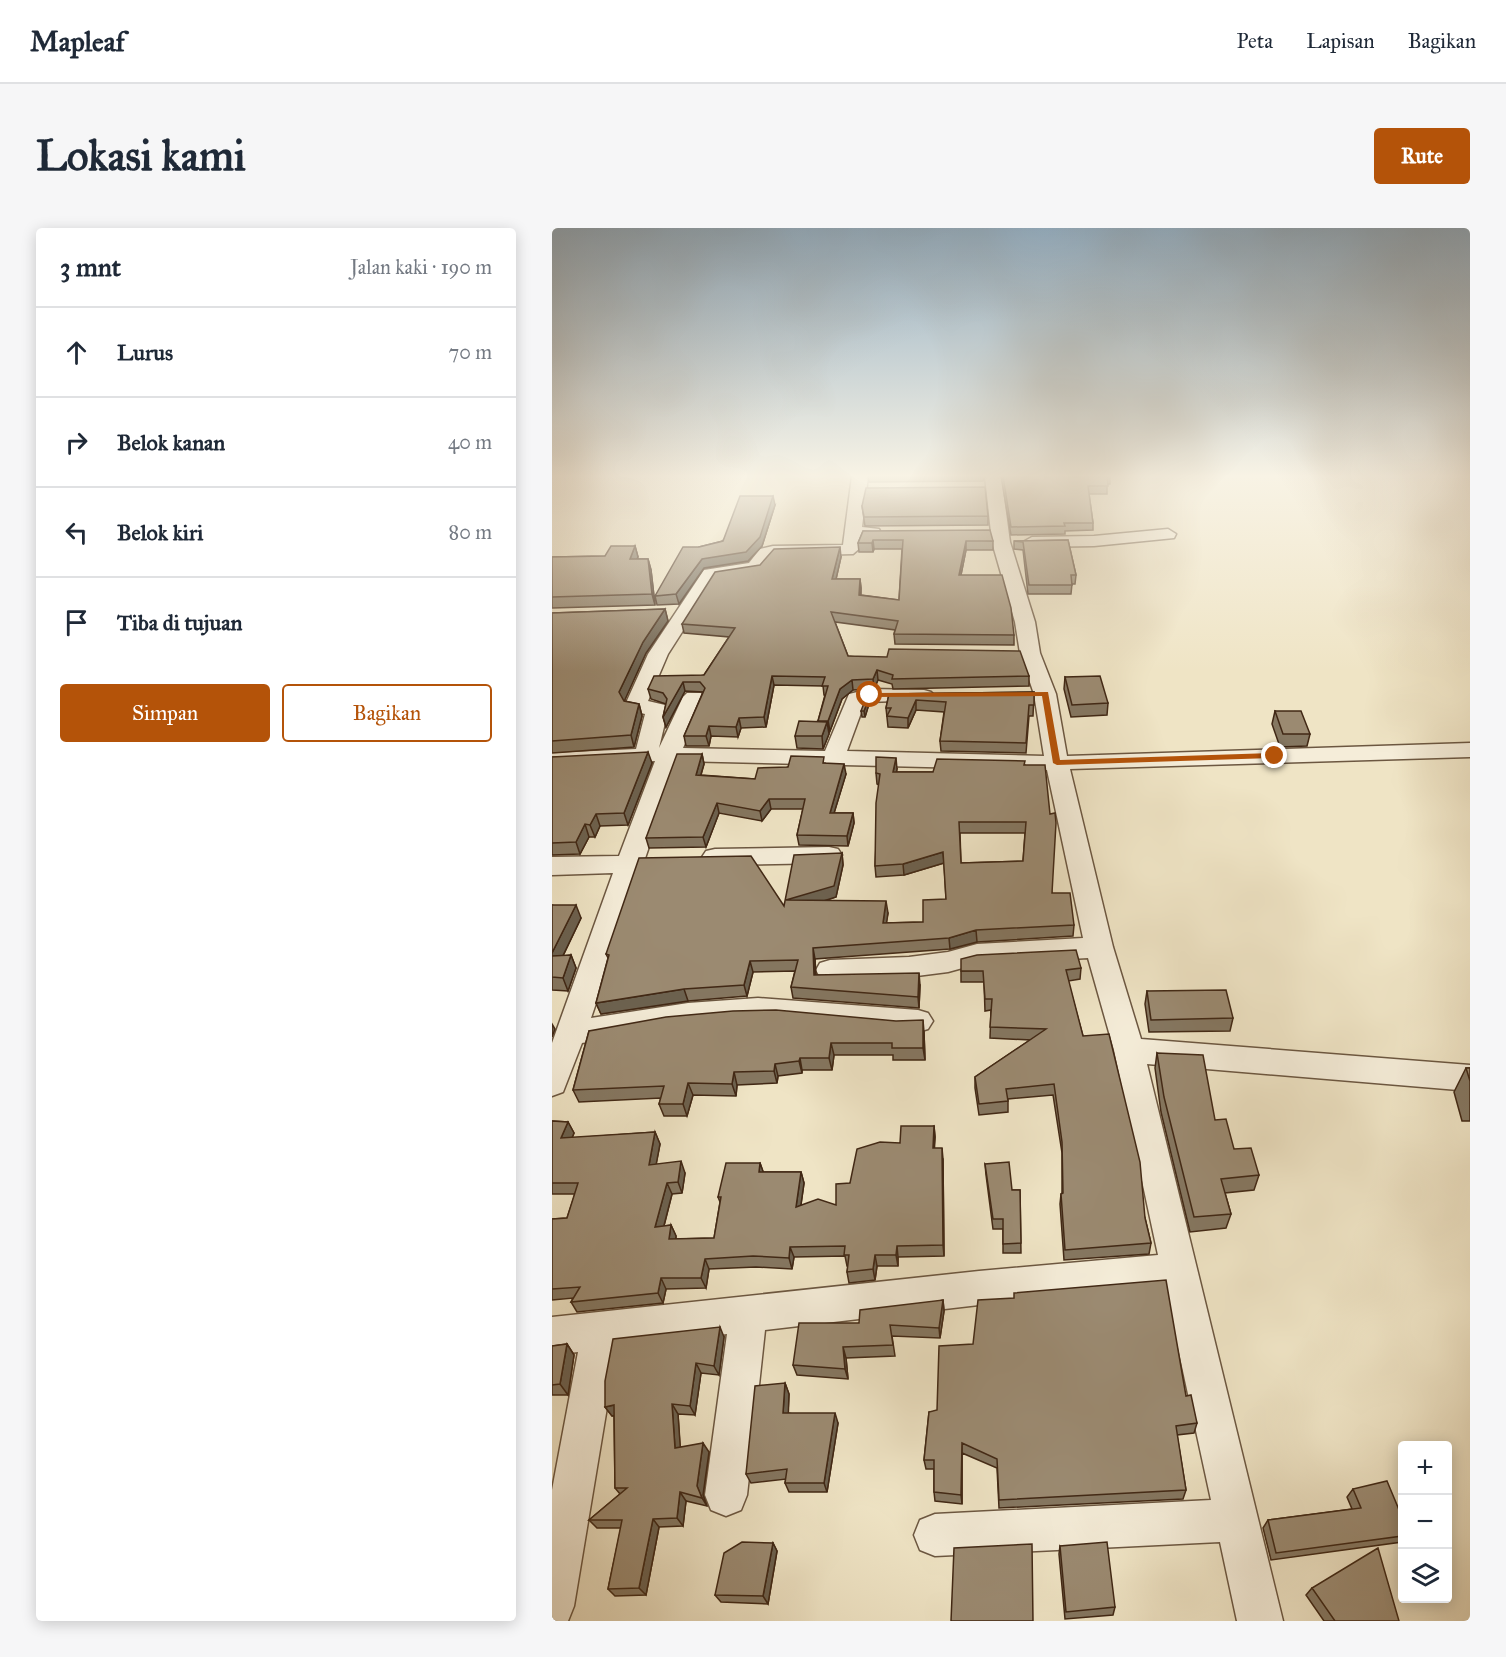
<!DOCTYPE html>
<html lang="id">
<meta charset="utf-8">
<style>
:root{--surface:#fff;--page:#f6f6f7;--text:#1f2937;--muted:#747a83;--line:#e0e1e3;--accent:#b45309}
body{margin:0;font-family:"IM FELL Great Primer",serif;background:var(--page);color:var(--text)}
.controls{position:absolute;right:18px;bottom:18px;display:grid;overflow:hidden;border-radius:6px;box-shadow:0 3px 15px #0003}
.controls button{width:54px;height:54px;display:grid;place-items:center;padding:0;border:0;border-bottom:2px solid var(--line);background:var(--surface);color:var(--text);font:30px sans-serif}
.stop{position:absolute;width:18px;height:18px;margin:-14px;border:4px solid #b45309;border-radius:50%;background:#fff}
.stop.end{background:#b45309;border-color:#fff;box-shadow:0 2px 6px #0008}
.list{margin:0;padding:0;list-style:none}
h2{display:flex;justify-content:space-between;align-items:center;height:78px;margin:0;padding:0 24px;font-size:26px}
h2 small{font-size:20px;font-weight:400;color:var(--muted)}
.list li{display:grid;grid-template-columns:39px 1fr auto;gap:18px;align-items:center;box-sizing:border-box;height:90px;padding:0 24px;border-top:2px solid var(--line)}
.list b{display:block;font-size:22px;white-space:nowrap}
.list em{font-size:20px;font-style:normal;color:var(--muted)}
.actions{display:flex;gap:12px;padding:18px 24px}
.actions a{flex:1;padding:14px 0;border:2px solid var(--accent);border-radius:6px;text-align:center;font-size:21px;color:var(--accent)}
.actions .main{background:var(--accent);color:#fff}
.icon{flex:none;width:33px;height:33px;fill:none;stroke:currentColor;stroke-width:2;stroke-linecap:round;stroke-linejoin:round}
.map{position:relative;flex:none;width:918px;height:1393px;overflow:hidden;border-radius:6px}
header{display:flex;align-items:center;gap:36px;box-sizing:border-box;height:84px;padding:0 30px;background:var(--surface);border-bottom:2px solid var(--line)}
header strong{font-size:28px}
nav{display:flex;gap:33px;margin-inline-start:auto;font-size:21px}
.intro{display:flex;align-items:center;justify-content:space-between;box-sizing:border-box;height:144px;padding:0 36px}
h1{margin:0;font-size:42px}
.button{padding:15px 27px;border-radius:6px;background:var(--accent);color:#fff;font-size:21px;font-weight:700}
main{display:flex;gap:36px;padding:0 36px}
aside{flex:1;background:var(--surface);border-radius:6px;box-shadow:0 3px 15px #0003}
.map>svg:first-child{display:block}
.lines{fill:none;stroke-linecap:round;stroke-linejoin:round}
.minor-casing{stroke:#6c5741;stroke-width:3}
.minor{fill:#f5edd9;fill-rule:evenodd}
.wall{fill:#857761;stroke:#412815;stroke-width:1.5;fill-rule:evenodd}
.shaded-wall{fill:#6c614f;stroke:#412815;stroke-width:1.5}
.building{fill:#9b8a71;stroke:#412815;stroke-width:1.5;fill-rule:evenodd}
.route{fill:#b45309}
</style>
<header>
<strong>Mapleaf</strong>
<nav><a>Peta</a><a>Lapisan</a><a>Bagikan</a></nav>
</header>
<div class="intro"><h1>Lokasi kami</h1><a class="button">Rute</a></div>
<main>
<aside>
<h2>3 mnt<small>Jalan kaki · 190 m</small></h2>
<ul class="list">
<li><svg class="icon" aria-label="ahead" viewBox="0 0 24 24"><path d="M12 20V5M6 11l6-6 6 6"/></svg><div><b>Lurus</b></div><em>70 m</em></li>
<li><svg class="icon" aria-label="right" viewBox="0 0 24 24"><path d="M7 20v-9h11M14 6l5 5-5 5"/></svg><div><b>Belok kanan</b></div><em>40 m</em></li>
<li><svg class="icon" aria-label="left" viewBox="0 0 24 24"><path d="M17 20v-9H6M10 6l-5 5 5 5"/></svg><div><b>Belok kiri</b></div><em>80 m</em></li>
<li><svg class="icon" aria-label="arrive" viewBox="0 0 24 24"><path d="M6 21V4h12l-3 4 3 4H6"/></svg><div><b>Tiba di tujuan</b></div></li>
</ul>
<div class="actions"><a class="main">Simpan</a><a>Bagikan</a></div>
</aside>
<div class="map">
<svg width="918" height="1393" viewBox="0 0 918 1393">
<rect width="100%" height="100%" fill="#efe4c5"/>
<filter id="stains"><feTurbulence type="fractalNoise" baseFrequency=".00333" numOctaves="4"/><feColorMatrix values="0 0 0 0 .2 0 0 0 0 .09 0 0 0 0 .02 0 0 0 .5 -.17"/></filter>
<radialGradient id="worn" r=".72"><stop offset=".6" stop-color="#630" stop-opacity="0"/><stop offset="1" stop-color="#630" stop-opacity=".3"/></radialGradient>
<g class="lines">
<g class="minor-casing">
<path id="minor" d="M300 248H316L310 299 327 301 329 305 327 309H310L308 320 301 326 222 328 209 344 164 351 116 426 96 473 113 477 116 482 107 520 131 469 135 465H149L153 469 131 520 273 523 297 466 318 461 372 462 379 464 383 468 379 472 313 474 295 523 492 528 482 466 468 425 463 394 440 314 433 248H449L458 314 483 394 488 425 504 466 515 528 918 515V529L518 541 561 719 589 811 918 837V863L595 836 731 1393H685L668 1314 383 1328 368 1322 362 1307 368 1292 383 1286 659 1272 613 1060 427 1077 213 1102 195 1267 189 1282 174 1288 159 1282 153 1267 175 1106 65 1119 22 1378 16 1393H0V1262L26 1124 0 1127V1089L427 1043 606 1027 562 822 536 730 425 736 396 744 357 749 278 752 268 749 264 742 268 735 278 732 357 729 396 724 425 716 531 710 495 542 126 533 39 790 136 775 206 770 366 782 376 785 381 793 376 801 366 804C313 802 260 792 207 792 147 792 88 804 30 815L11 864 0 868V815L61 645 0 647V629L67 628 103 533 0 539V525L84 521 93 486 76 482 73 477 96 426 152 342 197 335 208 321 221 318 291 317Z
M616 301 624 306 622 310 542 318 480 319 471 314 480 309 542 308Z
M277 619 286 621 290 627 286 633 277 635 163 637 154 635 150 629 154 623 163 621Z"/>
</g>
<use href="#minor" class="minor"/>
</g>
<path class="wall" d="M316 248H433L431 253 317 254Z
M449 248H558V256H555V266H537L541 295V302L513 303V306L459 307Z
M223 277 210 318 196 333 152 340 127 376 105 377 103 368 147 319 171 313Z
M310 278 436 288V297L313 298Z
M311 303 441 313V322H414L409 347 462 407V417L343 416 342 406 343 402 283 394 296 428 477 448V458L341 461 340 456 326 452 322 461 301 462 290 471 278 503H276L277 506 271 521 245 520 243 508 266 493 273 467H272L271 458 222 457 214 499 189 500 186 509 159 508 157 518H134L132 508 151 464 133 463 114 499 111 489 114 476 99 471 96 461 152 447 177 409 132 405 130 396 289 329 284 351H308L309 360V367L347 372 350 321H322L321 324H307L306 315Z
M516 312 524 347 523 356H520L519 366H476L471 322 462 321V313Z
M83 318 86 329 85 331H96L99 342 103 377 0 380V329L53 328Z
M113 381 116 393 94 425 72 473 87 476 90 488 82 519 0 525V385Z
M513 449 556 475 555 487 519 489 512 461Z
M482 464 481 488H477L474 525 389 523 388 513 392 484 364 482 356 500 336 499 334 480 337 466Z
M317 476 313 489H310L309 483Z
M723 483 758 506 755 518 728 519 720 496Z
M150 526 152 536 149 547 203 551 236 539 273 535 294 546 282 585H301L302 595 296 618 247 617 245 607 251 581H219L210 593 167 585 154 619 97 620 94 610Z
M0 529 100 535 76 597 48 598 43 609H37L28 626 0 627Z
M473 537 500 665 522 697 521 708 425 714 398 721 263 731 264 747 368 757 367 780 241 770 239 759 243 743 201 744 195 768 136 773 49 786 44 775 56 730 54 726 232 678 290 625 291 637 284 669 272 673 336 685 334 695 371 694 394 671 392 635 352 647 324 649 323 638 327 557 325 556 324 545 345 541 344 544H381ZM408 605H473L471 633 409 635Z
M0 677 29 690 11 728 19 727 24 740 16 763 0 762Z
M529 740 528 751 516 753 531 808 593 990 599 1015 597 1026 512 1032 508 976 509 966 510 965V925L501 867 456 871V884L427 887 423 860V849L478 812 438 810 439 782 433 783 432 754H409V743Z
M595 763 681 790 678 803 597 804 593 776Z
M37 803 372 804 373 832H341V827H282L280 842H250V845L226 848 225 855 185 857 184 868 141 867 135 888H112L107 876 109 870 27 874 21 862Z
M605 825 663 892 682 921 707 947 702 962 673 965 679 986 674 1000 638 1004 609 884 603 840Z
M914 840H918V893H910L902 864Z
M0 893 16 894 22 905 20 910 103 904 108 916 104 936 133 945 130 965 120 966 112 998 119 997 124 1008V1011L162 1010 168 974 166 969 208 935 211 944H249L252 955 249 977H284L298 955 348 915 382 898 383 909 382 920 391 931 392 1028 346 1029V1038H325L323 1052 297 1055 295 1044 296 1038H295L293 1028 242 1029 240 1041 204 1039 157 1041 154 1060 114 1061 111 1075 25 1084 19 1074 21 1070 0 1072V991L15 990 23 966H0Z
M433 936 460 962H468L469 1025H451V1001H441L434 947Z
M391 1072 392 1083 388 1110 340 1108 343 1128 294 1130 296 1151 245 1147 241 1137 307 1095Z
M172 1109 167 1147 149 1145 143 1187 126 1186 128 1219 157 1224 151 1267 155 1278 134 1273 131 1298 107 1299 94 1367 63 1368 56 1361 69 1300H45L37 1292 68 1266 63 1260 62 1188H60L53 1179Z
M15 1116 22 1127 16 1167H0V1118Z
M233 1155 237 1166 236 1185 286 1195 275 1264H237L233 1255 234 1251 199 1255 194 1246Z
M634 1168 645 1195 642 1205 625 1207 634 1262 631 1271 447 1280 445 1240 410 1225V1276L383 1273 382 1264V1241H374L372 1232 377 1184Z
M801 1261 850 1289V1314L719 1332 711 1300 716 1292 800 1281 795 1269Z
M221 1315 225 1323 216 1376 169 1374 163 1367Z
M508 1318 563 1379 561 1387 513 1391 507 1326Z
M760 1360 847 1393H772L754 1367Z"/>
<path class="shaded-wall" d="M221 268 223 277 210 318 196 333 152 340 127 376 124 366 150 331Z
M321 312 322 321 321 324 320 315Z
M414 313V322L407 356V347Z
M83 318 86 329 80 341 78 331Z
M288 319 289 329 282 360 280 351Z
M96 331 99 342 103 377 100 366Z
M308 351 309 360 308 377 307 367Z
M113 381 116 393 94 425 71 476 67 464 91 414Z
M325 442 326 452 322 461 321 451Z
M220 448 222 457 214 499 212 489Z
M300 452 301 462 290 471 278 503 276 493 288 461Z
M131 454 133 463 114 499 111 489Z
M317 470V476L313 489 312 483Z
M364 472V482L356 500V490Z
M87 476 90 488 82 519 79 507Z
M187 490 189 500 186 509 184 499Z
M275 494 277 506 271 521 270 508Z
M157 498 159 508 157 518 154 508Z
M96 524 100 535 76 597 72 585Z
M150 526 152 536 146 556 144 547Z
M344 530 345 541 343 555 341 544Z
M292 536 294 546 279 595 278 585Z
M217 571 219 581 210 593 208 583Z
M165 575 167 585 154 619 151 609Z
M301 585 302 595 296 618 295 608Z
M44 586 48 598 43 609 38 597Z
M33 596 37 609 28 626 24 614Z
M391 624 392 635 352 647 351 636Z
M290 625 291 637 284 669 237 684 234 672Z
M334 673 336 685 333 706 331 695Z
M24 677 29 690 5 740 0 730V725Z
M424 702 425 714 398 721 397 710Z
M261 720 263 731 264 759 262 747Z
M19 727 24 740 16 763 11 750Z
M198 733 201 744 195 768 192 757Z
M367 745 368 757 367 780 366 769Z
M132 761 136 773 49 786 44 775Z
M371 792 372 804 373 832 371 820Z
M0 796 3 801 0 809Z
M279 815 282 827 280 842 277 830Z
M248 830 250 842V845L247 833Z
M223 836 226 848 225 855 222 843Z
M182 844 185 857 184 868 180 856Z
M136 855 141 867 135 888 131 876Z
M16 894 22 905 15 922 9 910Z
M382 898 383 909 382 931 381 920Z
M103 904 108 916 102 948 97 937Z
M390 920 391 931 392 1028 391 1017Z
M129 933 133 945 130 965 126 954Z
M208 935 212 946 207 944Z
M249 944 252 955 247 990 244 979Z
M115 955 120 966 109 1009 103 999Z
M119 997 124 1008 122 1022 117 1011Z
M345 1018 346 1029V1038L344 1027Z
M238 1019 242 1029 240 1041 237 1030Z
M323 1027 325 1038 323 1052 321 1041Z
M153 1031 157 1041 154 1060 149 1050Z
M109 1050 114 1061 111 1075 106 1065Z
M391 1072 392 1083 388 1110 387 1100Z
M168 1099 172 1109 167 1147 162 1138Z
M15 1116 22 1127 16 1167 8 1156Z
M291 1119 294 1130 296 1151 293 1141Z
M144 1135 149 1145 143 1187 138 1178Z
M233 1155 237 1166 236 1195 231 1185Z
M120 1176 126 1186 129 1229 123 1220Z
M62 1177 68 1186 60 1188 53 1179Z
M283 1185 286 1195 275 1264 272 1255Z
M151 1215 157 1224 151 1267 155 1278 150 1270 145 1258Z
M410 1215V1276L409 1267Z
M128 1264 134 1273 131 1298 125 1290Z
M101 1291 107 1299 94 1367 87 1360Z
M221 1315 225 1323 216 1376 211 1368Z"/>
<path class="building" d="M451 248H558H555L556 258H536L541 295H512L513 298 459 299Z
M433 259 436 288 312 289 310 278 314 260Z
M188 268H221L208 309 194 324 150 331 124 366 103 368 131 319H147L171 313Z
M438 302 441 313H414L407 347H450L459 380 462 407 342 406 346 393 279 384 296 428 335 429 337 421 468 423 477 448 340 451 341 447 325 442 321 451 300 452 288 461 276 493H266L276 458H270L273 449 220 448 212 489 187 490 184 499 157 498 154 508H132L153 460 148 454H131L111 489 115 471 111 465 96 461 102 448 152 447 183 400 130 396 163 344 208 337 222 321 288 319 280 351H308L307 367 347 372 351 312H321L320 315H306L311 303Z
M516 312 524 347H519L520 357H477L471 314 462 313Z
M59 318H83L78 331H96L100 366 0 369V329L53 328Z
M113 381 91 414 67 464 72 473 87 476 79 507 0 513V385Z
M548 448 556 475 520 477 513 449Z
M482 464V477H477L474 515 388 513 394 474 364 472 356 490 335 488 339 480H334L337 466Z
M314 470H317L312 483H309Z
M723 483H749L758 506H731Z
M247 493 275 494 270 508H243Z
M96 524 72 585 44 586 38 597 33 596 24 614 0 615V529Z
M125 526H150L144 547 203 551 206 540 236 539 239 528 272 529 271 535 292 536 278 585H301L295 608 245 607 253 571H217L208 583 165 575 151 609 94 610Z
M324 529 344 530 341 544H381L385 531 473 533 472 537H493L498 586 503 585 504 595 500 665H518L522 697 424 702 397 710 261 720 262 747 367 745 366 769 239 759 246 732 198 733 192 757 132 761 44 775 57 727 54 726 87 630 199 628 232 678 242 627 290 625 282 658 234 672 334 673 331 695 371 694V672L394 671 391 624 351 636 323 638 324 575 328 546 324 545ZM407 594H474L471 633 409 635Z
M0 677H24L0 725Z
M524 722 529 740 514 742 531 808 557 806 588 934 593 990 599 1015 513 1022 509 966 511 965 510 914 502 856 454 861 456 873 427 876 423 849 494 801 438 799 440 771H433L431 743H409V731L425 727Z
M19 727 11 750 0 749V728Z
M674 762 681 790 599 792 595 763Z
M224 782 344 793 371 792V820H340V815H279L277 830H248L247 833 223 836 222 843 182 844 180 856 136 855 131 876H107L112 858 21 862 37 803 114 789 181 783Z
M605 825 651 827 663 892 674 891 682 921 699 920 707 947 669 951 679 986 642 989 612 869Z
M914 840H918V853Z
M0 893 16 894 9 910 103 904 97 937 129 933 126 954 115 955 103 999 119 997 117 1011 162 1010 169 969H166L174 935H208L207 944H249L244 979 266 971 284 977V956L298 955 305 921 328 914 348 915 349 898H382L381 920H390L391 1017 345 1018 344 1027H323L321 1041 295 1044 297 1027H292L293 1018 238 1019 237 1030 201 1028 153 1031 149 1050H109L106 1065 19 1074 28 1059 0 1061V991L15 990 26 955H0Z
M457 934 460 962H468L469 1015 451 1016V991H441L433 936Z
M614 1052 634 1168 639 1167 645 1195 624 1198 634 1262 447 1272 445 1231 410 1215 409 1267 382 1264V1232H372L377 1184 385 1182 387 1118 421 1116 426 1072 462 1070V1065Z
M391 1072 387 1100 338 1097 341 1117 291 1119 293 1141 241 1137 247 1095H307L308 1082Z
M168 1099 162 1138 144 1135 138 1178 120 1176 123 1220 151 1215 145 1258 150 1270 128 1264 125 1290 101 1291 87 1360 56 1361 70 1292H37L75 1260H63L62 1177 53 1179V1153L61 1111Z
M15 1116 8 1156 0 1157V1118Z
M233 1155 231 1185H283L272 1255H233L235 1241 194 1246 203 1158Z
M835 1253 850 1289V1308L724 1325 716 1292 809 1280 801 1261Z
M190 1314 221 1315 211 1368 163 1367 172 1325Z
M555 1314 563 1379 514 1384 508 1318Z
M480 1316 481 1393H399L402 1320Z
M826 1320 847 1393H783L760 1360Z"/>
<linearGradient id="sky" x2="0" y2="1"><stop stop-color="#93aec2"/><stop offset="0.56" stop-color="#f8f3e5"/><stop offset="1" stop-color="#f8f3e5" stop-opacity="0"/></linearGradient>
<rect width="918" height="443" fill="url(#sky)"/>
<path class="route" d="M496 464 508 532 723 525 727 528 723 530 505 537 501 535 490 468 318 469 315 467 318 465Z"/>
<rect width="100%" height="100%" filter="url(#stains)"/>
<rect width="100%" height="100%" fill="url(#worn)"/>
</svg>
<div class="controls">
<button>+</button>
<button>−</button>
<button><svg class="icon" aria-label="layers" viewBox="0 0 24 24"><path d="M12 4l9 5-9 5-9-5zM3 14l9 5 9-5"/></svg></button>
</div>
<div class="stop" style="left:318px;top:467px"></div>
<div class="stop end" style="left:723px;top:528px"></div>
</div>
</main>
